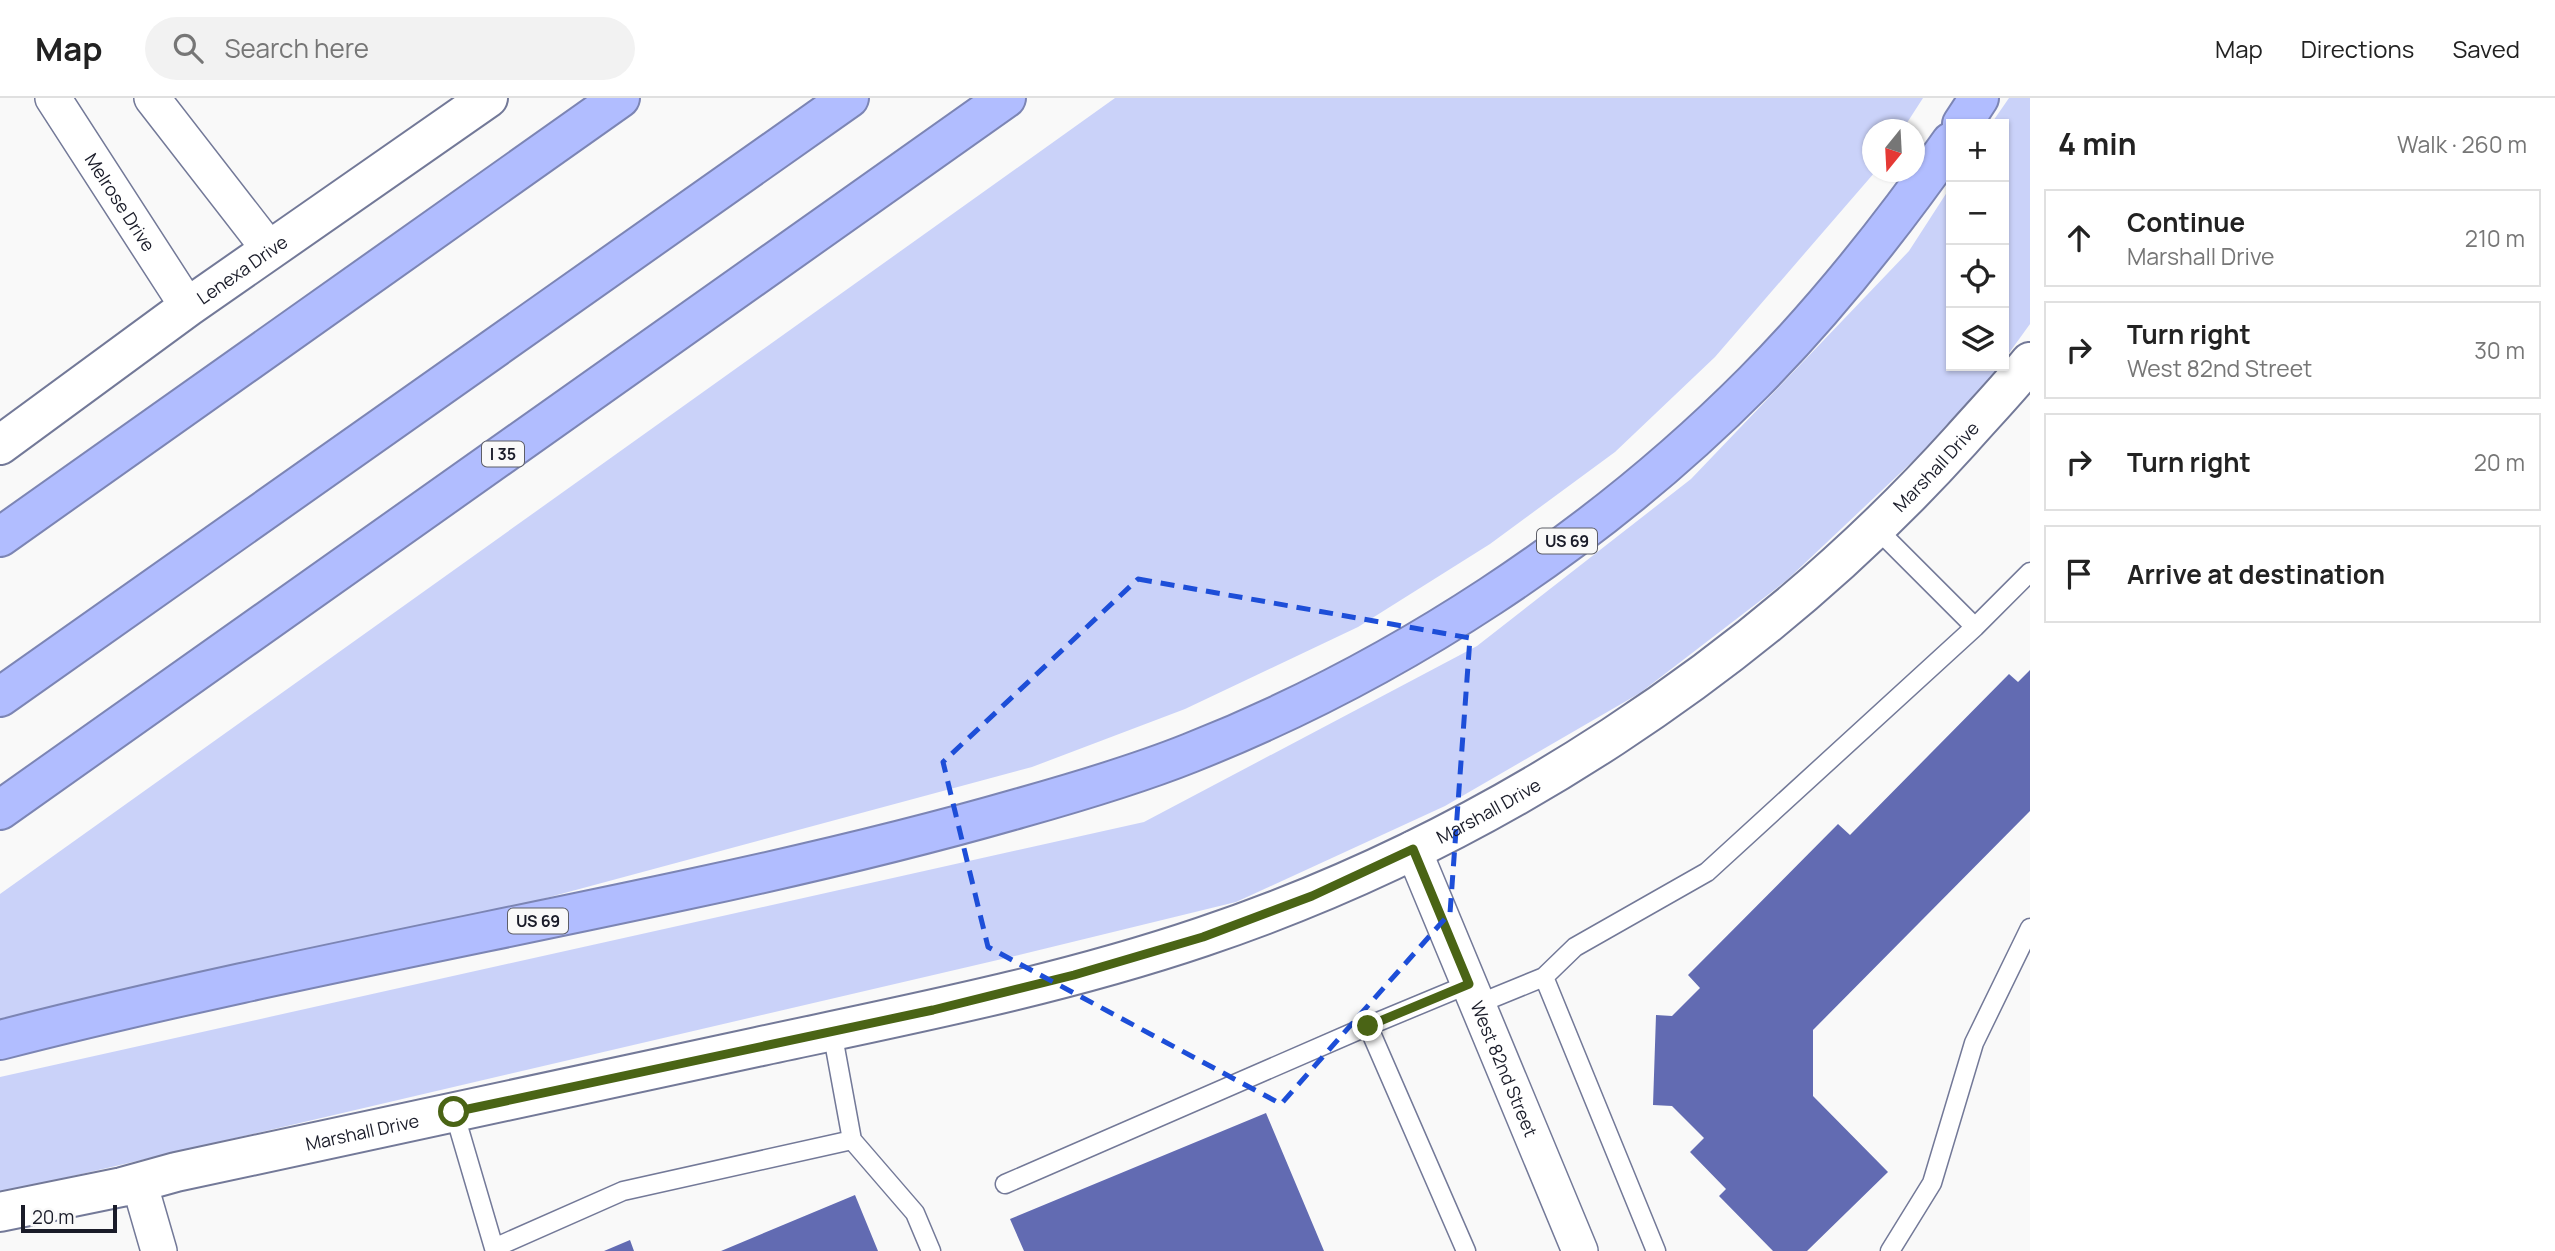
<!DOCTYPE html>
<meta charset="utf-8">
<style>
:root{--surface:#fff;--page:#f2f2f2;--text:#222;--muted:#767676;--line:#e0e0e0}
body{margin:0;font-family:Manrope,sans-serif;background:var(--page);color:var(--text)}
.controls{position:absolute;right:21px;top:21px;display:grid;overflow:hidden;border-radius:0px;box-shadow:0 2px 5px #0004}
.controls button{width:63px;height:63px;display:grid;place-items:center;padding:0;border:0;border-bottom:2px solid var(--line);background:var(--surface);color:var(--text);font:35px sans-serif}
.compass{position:absolute;left:1862px;top:21px;width:63px;height:63px;border-radius:50%;background:var(--surface);box-shadow:0 2px 5px #0004;rotate:198deg}
.scale{position:absolute;left:21px;bottom:18px;width:96px;box-sizing:border-box;padding-left:7px;border:4px solid #1a1c29;border-top:0;font-size:19px;line-height:24px;white-space:nowrap;color:#1a1c29;-webkit-text-stroke:5px #f9f9f9;paint-order:stroke}
.stop{position:absolute;width:21px;height:21px;margin:-16px;border:5px solid #4a6415;border-radius:50%;background:#fff}
.stop.end{background:#4a6415;border-color:#fff;box-shadow:0 2px 7px #0008}
.list{margin:0;padding:0;list-style:none}
h2{display:flex;justify-content:space-between;align-items:center;height:91px;margin:0;padding:0 28px;font-size:30px}
h2 small{font-size:23px;font-weight:400;color:var(--muted)}
.list li{display:grid;grid-template-columns:46px 1fr auto;gap:21px;align-items:center;box-sizing:border-box;height:98px;margin:0 14px 14px;padding:0 14px;border:2px solid var(--line);border-radius:0px}
.list b{display:block;font-size:26px;white-space:nowrap}
.list p{margin:0;font-size:23px;white-space:nowrap;color:var(--muted)}
.list em{font-size:23px;font-style:normal;color:var(--muted)}
.icon{flex:none;width:38px;height:38px;fill:none;stroke:currentColor;stroke-width:2;stroke-linecap:round;stroke-linejoin:round}
.map{position:relative;flex:none;width:2030px;height:1153px;overflow:hidden}
header{display:flex;align-items:center;gap:42px;box-sizing:border-box;height:98px;padding:0 35px;background:var(--surface);border-bottom:2px solid var(--line)}
header strong{font-size:33px}
nav{display:flex;gap:38px;margin-inline-start:auto;font-size:24px}
.search{width:490px;height:63px;background:var(--page);display:flex;align-items:center;gap:18px;box-sizing:border-box;padding:0 24px;border-radius:38px;color:var(--muted);font-size:26px}
main{display:flex}
aside{flex:1;background:var(--surface)}
.map>svg:first-child{display:block}
.green{fill:#cad2f9}
.building{fill:#626bb2}
.lines{fill:none;stroke-linecap:round;stroke-linejoin:round}
.lane-casing{stroke:#737998;stroke-width:21}
.street-casing{stroke:#737998;stroke-width:38}
.secondary-casing{stroke:#737998;stroke-width:42}
.highway-casing{stroke:#7c85b4;stroke-width:42}
.lane{stroke:#fff;stroke-width:18}
.street{stroke:#fff;stroke-width:35}
.secondary{stroke:#fff;stroke-width:38}
.highway{stroke:#b1bdff;stroke-width:38}
.route{stroke:#4a6415;stroke-width:9}
.marked{fill:none;stroke:#1d4ed8;stroke-width:5;stroke-dasharray:14 9;stroke-linejoin:round}
.labels{text-anchor:middle;dominant-baseline:central;stroke-width:5;stroke-linejoin:round;paint-order:stroke}
.shield{fill:#f9f9f9;stroke:#5d5e67;stroke-width:2}
.shield-label{font-size:16px;font-weight:bold;fill:#1a1c29}
.street-label{font-size:18px;fill:#1a1c29;stroke:#f9f9f9}
</style>
<header>
<strong>Map</strong>
<div class="search"><svg class="icon" aria-label="search" viewBox="0 0 24 24"><circle cx="10" cy="10" r="6"/><path d="M15 15l6 6"/></svg>Search here</div>
<nav><a>Map</a><a>Directions</a><a>Saved</a></nav>
</header>
<main>
<div class="map">
<svg width="2030" height="1153" viewBox="0 0 2030 1153">
<rect width="100%" height="100%" fill="#f9f9f9"/>
<path class="green" d="M1115 0H1923L1903 31 1872 32V74H1875L1715 259 1615 354 1490 446 1358 529 1185 611 1032 669 0 947V796Z
M2009 0H2030V226L2004 262V26H1991Z
M1951 88V268H2000L1970 309 1787 482 1640 595 1445 708 1236 804 1023 856 0 1095V979L1144 724 1477 548 1691 381 1909 153Z"/>
<path class="building" d="M2030 572V713L1813 932V998L1888 1074 1807 1153H1773L1719 1098 1726 1091 1690 1054 1704 1040 1672 1008 1653 1007 1656 917 1672 918 1700 890 1688 877 1838 726 1850 737 2009 576 2018 584Z
M1266 1015 1324 1153H1024L1010 1121Z
M855 1097 878 1153H721Z
M630 1142 634 1153H604Z"/>
<g class="lines">
<g class="lane-casing">
<path id="lane" d="M1876 430 1975 529
M1544 879 1575 849 1707 774 1975 529 2030 474
M1478 906 1544 879 1656 1153
M1368 928 1469 886
M832 933 852 1042 915 1115 931 1153
M454 1014 494 1150 623 1093 852 1042
M1005 1086 1368 928 1466 1153
M1890 1153 1932 1085 1974 945 2030 830"/>
</g>
<g class="street-casing">
<g id="street">
<path id="s1" d="M53 0 188 209"/>
<path d="M152 0 270 152"/>
<path id="s2" d="M1413 751 1580 1153"/>
<path d="M139 1084 159 1153"/>
</g>
</g>
<g class="secondary-casing">
<g id="secondary">
<path id="s3" d="M0 347 188 209 488 0"/>
<path id="s4" d="M0 1114 122 1089 176 1074C370 1032 564 991 757 949 906 917 1057 888 1202 839 1488 743 1759 566 1961 342 1984 316 2008 291 2030 264"/>
</g>
</g>
<g class="highway-casing">
<path id="highway" d="M1962 26 1979 0
M0 439 620 0
M0 599 849 0
M0 712 1006 0
M0 942C226 884 457 841 685 792 798 768 909 742 1020 710 1077 694 1135 677 1190 655 1397 573 1597 442 1754 284 1827 210 1892 128 1951 44"/>
</g>
<use href="#lane" class="lane"/>
<use href="#street" class="street"/>
<use href="#secondary" class="secondary"/>
<use href="#highway" class="highway"/>
</g>
<g class="lines">
<path class="route" d="M454 1014 933 912 1074 877 1203 839 1312 798 1413 751 1469 886 1368 928"/>
</g>
<path class="marked" d="M1138 481 1470 540 1450 815 1281 1006 988 849 943 664Z"/>
<g class="labels">
<g class="shield">
<rect x="482" y="343.5" width="42" height="25" rx="5"/>
<rect x="1537" y="430.5" width="60" height="25" rx="5"/>
<rect x="508" y="810.5" width="60" height="25" rx="5"/>
</g>
<g class="shield-label">
<text x="503" y="356">I 35</text>
<text x="1567" y="443">US 69</text>
<text x="538" y="823">US 69</text>
</g>
<g class="street-label">
<text stroke="none"><textPath href="#s1" startOffset="124">Melrose Drive</textPath></text>
<text stroke="none"><textPath href="#s3" startOffset="299">Lenexa Drive</textPath></text>
<text stroke="none"><textPath href="#s4" startOffset="2114">Marshall Drive</textPath></text>
<text stroke="none"><textPath href="#s4" startOffset="1547">Marshall Drive</textPath></text>
<text stroke="none"><textPath href="#s2" startOffset="238">West 82nd Street</textPath></text>
<text stroke="none"><textPath href="#s4" startOffset="371">Marshall Drive</textPath></text>
</g>
</g>
</svg>
<div class="controls">
<button>+</button>
<button>−</button>
<button><svg class="icon" aria-label="locate" viewBox="0 0 24 24"><circle cx="12" cy="12" r="6"/><path d="M12 2v4M12 18v4M2 12h4M18 12h4"/></svg></button>
<button><svg class="icon" aria-label="layers" viewBox="0 0 24 24"><path d="M12 4l9 5-9 5-9-5zM3 14l9 5 9-5"/></svg></button>
</div>
<svg class="compass" viewBox="-18 -18 36 36"><path d="M0-13l5 13h-10z" fill="#e53935"/><path d="M0 13l5-13h-10z" fill="#767676"/></svg>
<div class="scale">20 m</div>
<div class="stop" style="left:454px;top:1014px"></div>
<div class="stop end" style="left:1368px;top:928px"></div>
</div>
<aside>
<h2>4 min<small>Walk · 260 m</small></h2>
<ul class="list">
<li><svg class="icon" aria-label="ahead" viewBox="0 0 24 24"><path d="M12 20V5M6 11l6-6 6 6"/></svg><div><b>Continue</b><p>Marshall Drive</p></div><em>210 m</em></li>
<li><svg class="icon" aria-label="right" viewBox="0 0 24 24"><path d="M7 20v-9h11M14 6l5 5-5 5"/></svg><div><b>Turn right</b><p>West 82nd Street</p></div><em>30 m</em></li>
<li><svg class="icon" aria-label="right" viewBox="0 0 24 24"><path d="M7 20v-9h11M14 6l5 5-5 5"/></svg><div><b>Turn right</b></div><em>20 m</em></li>
<li><svg class="icon" aria-label="arrive" viewBox="0 0 24 24"><path d="M6 21V4h12l-3 4 3 4H6"/></svg><div><b>Arrive at destination</b></div></li>
</ul>
</aside>
</main>
